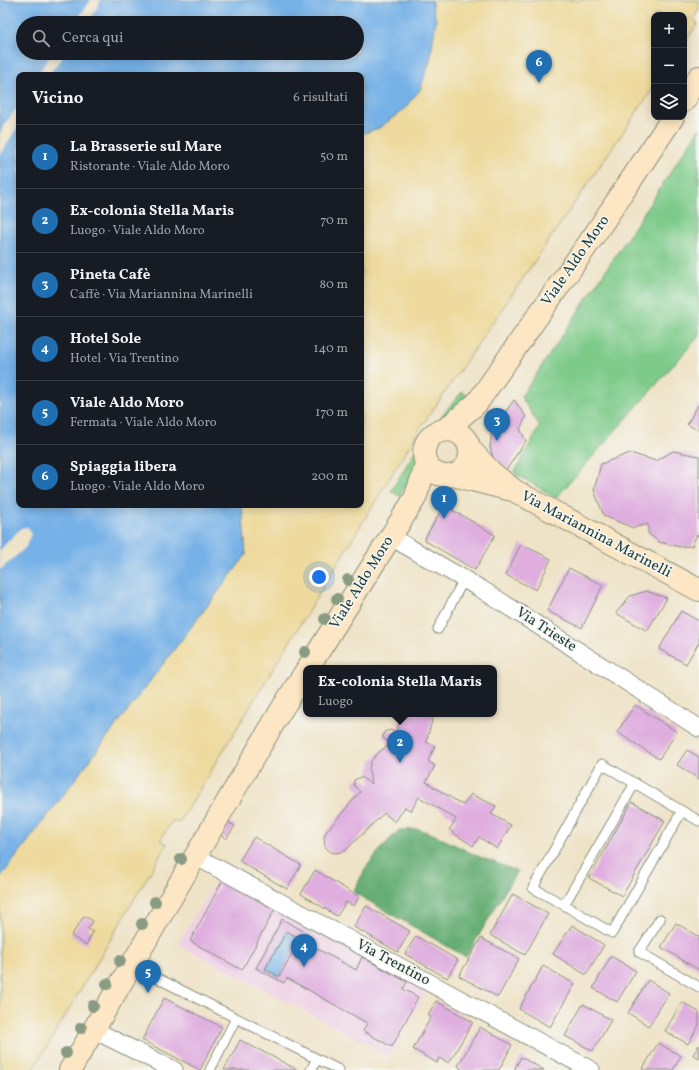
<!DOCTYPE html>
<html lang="it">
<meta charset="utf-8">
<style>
:root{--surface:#171b24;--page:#20242c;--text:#f1f3f6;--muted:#9ea1a6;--line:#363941;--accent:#1f6fb2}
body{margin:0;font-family:Vollkorn,serif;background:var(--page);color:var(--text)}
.controls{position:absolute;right:12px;top:12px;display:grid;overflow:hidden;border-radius:8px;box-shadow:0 2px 10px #0003}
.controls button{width:36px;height:36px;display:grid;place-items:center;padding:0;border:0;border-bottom:1px solid var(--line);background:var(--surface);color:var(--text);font:20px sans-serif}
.you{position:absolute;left:319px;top:577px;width:14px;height:14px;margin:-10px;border:3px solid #fff;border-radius:50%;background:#1a73e8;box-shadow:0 0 0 6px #1a73e833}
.badge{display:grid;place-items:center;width:26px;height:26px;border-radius:50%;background:var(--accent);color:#fff;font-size:13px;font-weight:700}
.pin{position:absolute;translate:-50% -33px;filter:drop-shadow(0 1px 2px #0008)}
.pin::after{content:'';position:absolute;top:21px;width:14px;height:12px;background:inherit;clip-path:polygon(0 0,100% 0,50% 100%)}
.popup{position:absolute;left:303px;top:665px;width:194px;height:52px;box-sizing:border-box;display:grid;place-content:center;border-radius:8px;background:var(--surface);filter:drop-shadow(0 1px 3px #0005);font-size:13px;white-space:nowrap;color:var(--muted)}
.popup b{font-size:15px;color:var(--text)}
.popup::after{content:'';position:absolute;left:50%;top:100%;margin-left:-8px;border:8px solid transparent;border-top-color:var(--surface)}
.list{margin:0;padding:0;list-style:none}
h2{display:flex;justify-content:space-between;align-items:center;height:52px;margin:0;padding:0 16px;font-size:17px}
h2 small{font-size:13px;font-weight:400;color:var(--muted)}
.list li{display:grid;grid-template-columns:26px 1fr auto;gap:12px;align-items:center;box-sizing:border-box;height:64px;padding:0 16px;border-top:1px solid var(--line)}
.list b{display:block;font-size:15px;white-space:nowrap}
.list p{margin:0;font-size:13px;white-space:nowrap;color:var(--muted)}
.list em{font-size:13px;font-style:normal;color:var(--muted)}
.icon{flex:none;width:22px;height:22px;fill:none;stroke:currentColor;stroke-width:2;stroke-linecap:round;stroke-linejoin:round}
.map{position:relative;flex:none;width:699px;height:1070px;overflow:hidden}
.search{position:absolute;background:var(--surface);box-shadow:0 2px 10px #0003;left:16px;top:16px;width:348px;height:44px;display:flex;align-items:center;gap:10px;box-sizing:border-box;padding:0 14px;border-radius:22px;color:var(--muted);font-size:15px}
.panel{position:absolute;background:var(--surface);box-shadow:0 2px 10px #0003;left:16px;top:72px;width:348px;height:436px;border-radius:8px}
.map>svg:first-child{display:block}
.built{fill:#efd0e6}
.green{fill:#7dca89;stroke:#4e845e}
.forest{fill:#66ae75;stroke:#427654}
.sand{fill:#eeda9e;stroke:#868c69}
.water{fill:#76b1e7;stroke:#4a778e;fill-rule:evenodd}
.pier{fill:#efe3c7}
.building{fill:#dfaedf;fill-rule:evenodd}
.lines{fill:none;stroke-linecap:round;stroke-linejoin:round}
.lane-casing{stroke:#87907e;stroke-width:11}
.street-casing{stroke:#87907e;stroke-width:19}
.secondary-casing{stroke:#87907e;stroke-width:24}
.lane{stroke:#fff;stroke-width:9}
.street{stroke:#fff;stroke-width:17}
.secondary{stroke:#fce6c4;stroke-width:22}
.tree{fill:#899b82}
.labels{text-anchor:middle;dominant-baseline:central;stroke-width:3;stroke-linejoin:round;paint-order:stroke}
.street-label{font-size:15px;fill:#1f3d34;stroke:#f6f6f2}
</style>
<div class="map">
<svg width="699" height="1070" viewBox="0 0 699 1070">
<rect width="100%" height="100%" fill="#f6f6f2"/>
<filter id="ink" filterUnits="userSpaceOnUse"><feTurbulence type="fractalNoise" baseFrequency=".025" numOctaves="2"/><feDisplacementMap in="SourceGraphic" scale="8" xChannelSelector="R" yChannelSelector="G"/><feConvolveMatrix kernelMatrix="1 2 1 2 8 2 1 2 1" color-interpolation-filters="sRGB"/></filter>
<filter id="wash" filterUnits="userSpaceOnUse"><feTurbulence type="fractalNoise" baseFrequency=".012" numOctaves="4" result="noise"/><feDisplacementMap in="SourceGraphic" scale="16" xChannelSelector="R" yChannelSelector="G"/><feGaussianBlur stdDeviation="0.9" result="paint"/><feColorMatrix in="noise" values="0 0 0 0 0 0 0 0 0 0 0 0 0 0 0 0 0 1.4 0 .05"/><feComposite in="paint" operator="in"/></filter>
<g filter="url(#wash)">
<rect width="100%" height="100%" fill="#efe3c7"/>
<path class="built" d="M220 874 427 990 390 1056 178 944Z"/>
<path class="green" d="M699 129V336L556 498 514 473 540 426 521 397 618 252Z
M462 392 468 396 451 419 429 435 423 443 419 451 417 462 413 475 399 496 391 491 418 446 430 430Z"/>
<path class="forest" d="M418 829 435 835 475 855 517 871 466 957 353 892 367 866 384 845 399 830Z"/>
<path class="sand" d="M431 0H699V10L693 19 698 23 684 44V15H654V87L419 430 179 823 173 820 160 840 167 844 33 1070H0V878L246 555 242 505H361V134L379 128 403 110 436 21Z"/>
<path class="water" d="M0 0H431L436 20 430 61 420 90 403 110 379 128 361 134V75H19V505H242L246 555 0 878ZM23 23H357V53H23Z
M287 931 300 939 279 977 265 969Z"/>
<path class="pier" d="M91 0H101L88 23H75Z
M52 53H66L48 75H37Z
M19 105V124L0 156V134L4 125Z
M28 527 31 533 26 547 0 570V550L21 528Z"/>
<g id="blocks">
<path class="building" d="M514 400 526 417 520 429 526 441 506 470 494 461 490 447 492 430Z
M699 404V431L687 424Z
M673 451 699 456V538L697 534 692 546 680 547 659 542 648 533V524L633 528 604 516 594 490 601 464 630 453 656 461Z
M444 505 495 535 475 570 424 540Z
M521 544 551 559 536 590 506 575Z
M569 568 603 585 582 628 547 611Z
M646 591 667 598 647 631 616 613 630 596Z
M681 611 699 621V642L686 664 659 649Z
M635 705 677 732 659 759 617 732Z
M403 714H434L426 742 435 746 428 761 435 766 426 782 463 805 471 794 496 806 491 814 511 825 497 849 479 837 473 846 449 830 456 819 419 797 411 811 405 807 395 822 384 813 345 851 336 853 331 852 325 847 324 837 326 832 360 792 354 785V780L361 777 371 784 369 769 371 761 379 752 386 747 395 745 384 739 383 736 384 732 390 730 396 732Z
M687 750 699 757V779L677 765Z
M632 802 665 821 622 896 589 878Z
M228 822 235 826 226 839 220 834Z
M254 837 301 865 287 889 239 861Z
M315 870 359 897 354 906 346 902 337 916 301 894Z
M223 880 275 909 242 970 190 941Z
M513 894 548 914 525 955 490 935Z
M366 906 410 931 398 952 354 927Z
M84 916 93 921 88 929 93 932 86 945 71 936Z
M282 919 307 933 303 941 356 970 362 957 407 982 403 989 418 997 392 1047 363 1031 367 1023 287 978 284 983 256 968ZM287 931 300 939 279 977 265 969Z
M676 923 699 937V970L661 947Z
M572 925 604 945 586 975 553 954Z
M416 936 458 960 447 978 405 954Z
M481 938 519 959 498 997 459 976Z
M611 956 636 971 617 1002 593 988Z
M543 966 575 984 550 1027 519 1009Z
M648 980 669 993 649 1026 628 1013Z
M164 998 222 1027 200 1070 142 1040Z
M436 1001 473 1022 449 1063 439 1058 437 1063 413 1049 431 1017 428 1015Z
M682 1002 699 1012V1025L688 1044 665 1031Z
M583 1004 611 1020 593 1051 565 1036Z
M480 1027 512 1045 499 1070H460L461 1068 458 1066Z
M240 1040 298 1070H224Z
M658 1043 681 1056 673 1070H642Z
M699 1045V1058L693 1055Z
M521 1057 544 1070H514Z"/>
</g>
</g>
<g filter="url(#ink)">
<use href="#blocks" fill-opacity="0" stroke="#87907e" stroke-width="1"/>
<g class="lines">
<g class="lane-casing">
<path id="lane" d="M438 629 464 579
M635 783 564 905 533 888 602 764 699 821
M564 905 612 933 682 811
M660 919 639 952 699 987
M155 977 339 1070
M210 1070 236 1018
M311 1070 317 1059"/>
</g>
<g class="street-casing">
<path id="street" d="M391 537 481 589 699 728
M195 856 591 1070
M94 1030 174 1070"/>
</g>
<g class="secondary-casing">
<path id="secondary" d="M684 101 699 77
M424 453a23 23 0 1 1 46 0a23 23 0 1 1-46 0Z
M444 431 477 403 595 234 673 117
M469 448 492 473 515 491 699 590
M453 475 508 489
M308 668 415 498 425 469 426 462
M70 1070 280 712 306 671"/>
</g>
<use href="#lane" class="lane"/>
<use href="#street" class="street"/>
<use href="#secondary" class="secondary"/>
</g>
<g class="tree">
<circle cx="348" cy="580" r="6"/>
<circle cx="337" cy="599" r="6"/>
<circle cx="325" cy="619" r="6"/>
<circle cx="305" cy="652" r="6"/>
<circle cx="181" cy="859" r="6"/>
<circle cx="155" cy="902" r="6"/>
<circle cx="142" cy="924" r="6"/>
<circle cx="120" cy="961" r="6"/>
<circle cx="107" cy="984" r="6"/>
<circle cx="93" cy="1006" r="6"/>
<circle cx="81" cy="1028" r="6"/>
<circle cx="66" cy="1053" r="6"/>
</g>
</g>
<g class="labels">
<g class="street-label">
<text transform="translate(576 261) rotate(-55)">Viale Aldo Moro</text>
<text transform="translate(596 535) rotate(28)">Via Mariannina Marinelli</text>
<text transform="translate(362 583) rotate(-58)">Viale Aldo Moro</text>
<text transform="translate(546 630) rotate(33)">Via Trieste</text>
<text transform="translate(393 963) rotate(28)">Via Trentino</text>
</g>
</g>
</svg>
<div class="controls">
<button>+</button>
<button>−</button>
<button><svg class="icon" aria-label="layers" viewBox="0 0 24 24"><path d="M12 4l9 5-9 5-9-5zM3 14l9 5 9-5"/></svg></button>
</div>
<div class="you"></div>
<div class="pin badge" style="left:444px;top:519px">1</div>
<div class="pin badge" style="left:400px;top:763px">2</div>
<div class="popup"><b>Ex-colonia Stella Maris</b>Luogo</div>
<div class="pin badge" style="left:497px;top:441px">3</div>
<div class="pin badge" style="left:304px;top:967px">4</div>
<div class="pin badge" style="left:148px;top:993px">5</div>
<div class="pin badge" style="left:539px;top:83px">6</div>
<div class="search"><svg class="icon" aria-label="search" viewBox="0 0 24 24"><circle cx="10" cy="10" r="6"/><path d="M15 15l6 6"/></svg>Cerca qui</div>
<section class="panel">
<h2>Vicino<small>6 risultati</small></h2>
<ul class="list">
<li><span class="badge">1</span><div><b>La Brasserie sul Mare</b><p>Ristorante · Viale Aldo Moro</p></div><em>50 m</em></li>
<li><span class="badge">2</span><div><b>Ex-colonia Stella Maris</b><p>Luogo · Viale Aldo Moro</p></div><em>70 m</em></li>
<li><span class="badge">3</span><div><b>Pineta Cafè</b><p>Caffè · Via Mariannina Marinelli</p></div><em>80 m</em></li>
<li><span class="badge">4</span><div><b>Hotel Sole</b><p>Hotel · Via Trentino</p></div><em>140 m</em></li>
<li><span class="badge">5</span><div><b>Viale Aldo Moro</b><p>Fermata · Viale Aldo Moro</p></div><em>170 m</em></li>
<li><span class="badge">6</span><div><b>Spiaggia libera</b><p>Luogo · Viale Aldo Moro</p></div><em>200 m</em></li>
</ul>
</section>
</div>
